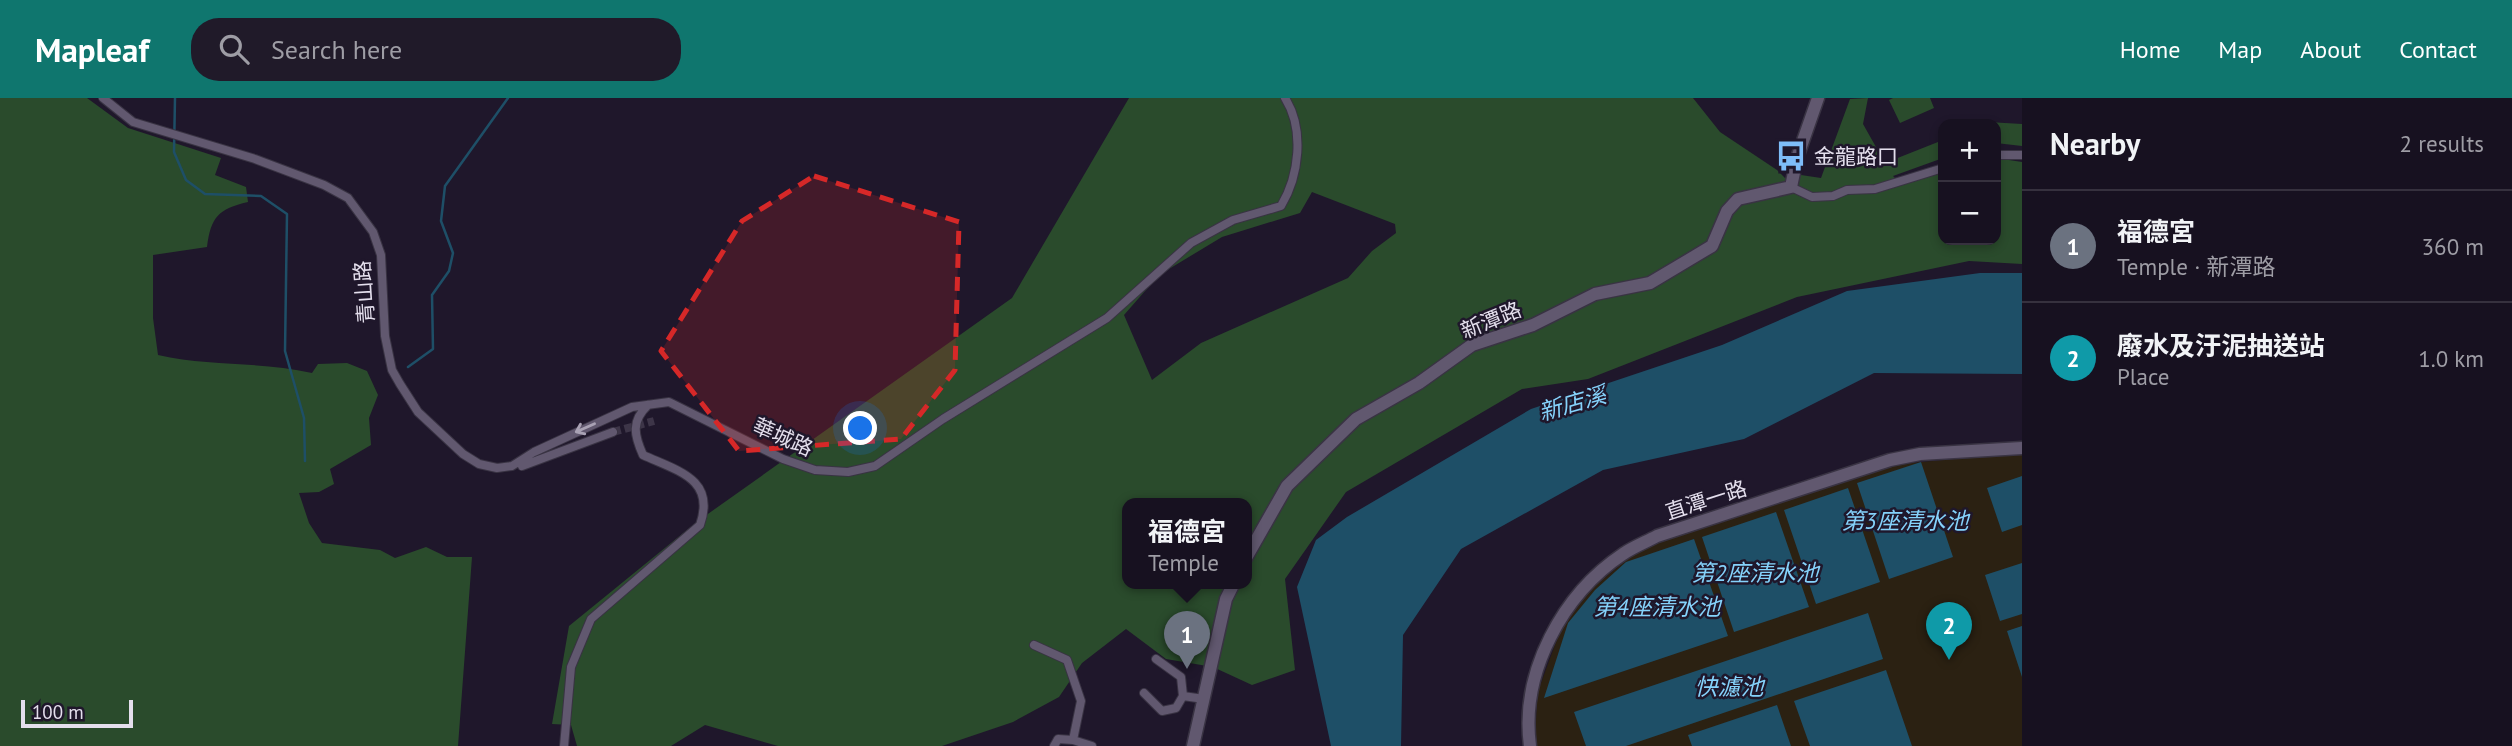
<!DOCTYPE html>
<meta charset="utf-8">
<style>
:root{--surface:#171120;--page:#201a29;--text:#f1f3f6;--muted:#9e9da5;--line:#36313e;--accent:#0f766e}
body{margin:0;font-family:"PT Sans","Noto Sans TC",sans-serif;background:var(--page);color:var(--text)}
.controls{position:absolute;right:21px;top:21px;display:grid;overflow:hidden;border-radius:14px;box-shadow:0 4px 10px #0003}
.controls button{width:63px;height:63px;display:grid;place-items:center;padding:0;border:0;border-bottom:2px solid var(--line);background:var(--surface);color:var(--text);font:35px sans-serif}
.scale{position:absolute;left:21px;bottom:18px;width:112px;box-sizing:border-box;padding-left:7px;border:4px solid #e4dfed;border-top:0;font-size:19px;line-height:24px;white-space:nowrap;color:#e4dfed;-webkit-text-stroke:5px #1f172b;paint-order:stroke}
.you{position:absolute;left:861px;top:331px;width:24px;height:24px;margin:-18px;border:5px solid #fff;border-radius:50%;background:#1a73e8;box-shadow:0 0 0 10px #1a73e833}
.badge{display:grid;place-items:center;width:46px;height:46px;border-radius:50%;background:var(--accent);color:#fff;font-size:23px;font-weight:700}
.pin{position:absolute;translate:-50% -58px;filter:drop-shadow(0 2px 4px #0008)}
.pin::after{content:'';position:absolute;top:37px;width:24px;height:21px;background:inherit;clip-path:polygon(0 0,100% 0,50% 100%)}
.popup{position:absolute;left:1122px;top:400px;width:130px;height:91px;box-sizing:border-box;display:grid;place-content:center;border-radius:14px;background:var(--surface);filter:drop-shadow(0 2px 5px #0005);font-size:23px;white-space:nowrap;color:var(--muted)}
.popup b{font-size:26px;color:var(--text)}
.popup::after{content:'';position:absolute;left:50%;top:100%;margin-left:-14px;border:14px solid transparent;border-top-color:var(--surface)}
.list{margin:0;padding:0;list-style:none}
h2{display:flex;justify-content:space-between;align-items:center;height:91px;margin:0;padding:0 28px;font-size:30px}
h2 small{font-size:23px;font-weight:400;color:var(--muted)}
.list li{display:grid;grid-template-columns:46px 1fr auto;gap:21px;align-items:center;box-sizing:border-box;height:112px;padding:0 28px;border-top:2px solid var(--line)}
.list b{display:block;font-size:26px;white-space:nowrap}
.list p{margin:0;font-size:23px;white-space:nowrap;color:var(--muted)}
.list em{font-size:23px;font-style:normal;color:var(--muted)}
.icon{flex:none;width:38px;height:38px;fill:none;stroke:currentColor;stroke-width:2;stroke-linecap:round;stroke-linejoin:round}
.map{position:relative;flex:none;width:2022px;height:648px;overflow:hidden}
header{display:flex;align-items:center;gap:42px;box-sizing:border-box;height:98px;padding:0 35px;background:var(--accent);color:#fff}
header strong{font-size:33px}
nav{display:flex;gap:38px;margin-inline-start:auto;font-size:24px}
.search{width:490px;height:63px;background:var(--page);display:flex;align-items:center;gap:18px;box-sizing:border-box;padding:0 24px;border-radius:28px;color:var(--muted);font-size:26px}
main{display:flex}
aside{flex:1;background:var(--surface)}
.map>svg:first-child{display:block}
.industrial{fill:#2b2112}
.green{fill:#2a4b2c;fill-rule:evenodd}
.water{fill:#1e4f67}
.lines{fill:none;stroke-linecap:round;stroke-linejoin:round}
.stream{stroke:#1e4f67;stroke-width:2.5}
.street-tunnel{stroke:#3d3548;stroke-width:8;stroke-dasharray:8 4;stroke-linecap:butt}
.street-casing{stroke:#393343;stroke-width:10}
.secondary-casing{stroke:#393343;stroke-width:15}
.street{stroke:#61586f;stroke-width:8}
.secondary{stroke:#61586f;stroke-width:12}
.oneway{stroke:#a9a2b4}
.marked{fill:#d62828;fill-opacity:0.2;stroke:#d62828;stroke-width:5;stroke-dasharray:14 9;stroke-linejoin:round}
.labels{text-anchor:middle;dominant-baseline:central;stroke-width:5;stroke-linejoin:round;paint-order:stroke}
.poi-label{font-size:21px;fill:#e4dfed;stroke:#1f172b;text-anchor:start}
.street-label{font-size:21px;fill:#e4dfed;stroke:#1f172b}
.water-label{font-size:23px;font-style:italic;fill:#85d2fb;stroke:#1f172b}
</style>
<header>
<strong>Mapleaf</strong>
<div class="search"><svg class="icon" aria-label="search" viewBox="0 0 24 24"><circle cx="10" cy="10" r="6"/><path d="M15 15l6 6"/></svg>Search here</div>
<nav><a>Home</a><a>Map</a><a>About</a><a>Contact</a></nav>
</header>
<main>
<div class="map">
<svg width="2022" height="648" viewBox="0 0 2022 648">
<rect width="100%" height="100%" fill="#1f172b"/>
<path class="industrial" d="M2022 355V648H1535L1537 596 1563 525 1588 493 1635 455 1658 444 1899 366Z"/>
<path class="green" d="M0 0H87L128 30 221 60 215 77 246 89 248 104C218 111 211 119 207 149L153 157V220L158 257C209 269 262 263 312 275L318 266 347 265 367 273 378 297 369 320 371 347 330 371 334 386 319 394 299 395 309 425 322 445 380 452 395 460 426 449 447 459H472L458 648H0Z
M1129 0H1693L1720 34 1777 72 1802 97H1808L1794 83 1801 77 1821 80 1850 1 1868 0 1863 26 1885 65 1943 42V60L1893 78 1896 81 1943 66V142H1996V60L2022 64V166L1969 163 1797 199 1588 281 1522 291 1346 394 1285 481 1295 572 1252 587 1213 569 1166 561 1126 531 1082 565 1059 599 1013 624 942 648H778L705 627 671 648H577L571 627 552 626 569 528 698 423 1012 200ZM1312 94 1395 126 1396 135 1372 153 1348 180 1201 245 1152 282 1124 217 1159 177 1222 139 1300 115ZM1128 405H1246V485H1128Z
M1893 0H1930L1934 10 1900 25 1889 2Z
M1988 24 2022 26V48L1996 45V26H1982Z"/>
<path class="water" d="M1980 175H2022V276L1874 275 1744 341 1603 372 1461 451 1403 537 1401 648H1331L1297 489 1316 442 1347 419 1531 311 1722 247 1847 193Z
M1921 364 1953 459 1889 481 1857 385Z
M2022 378V427L2002 434 1987 390Z
M1848 390 1880 484 1816 506 1784 412Z
M1776 414 1809 509 1734 534 1702 439Z
M1694 441 1728 538 1544 600 1568 525 1595 492 1626 464Z
M2022 465V516L2000 523 1985 477Z
M1868 515 1883 561 1626 648H1586L1574 614Z
M2022 528V579L2007 533Z
M1886 572 1912 648H1810L1794 603Z
M1777 607 1791 648H1692L1688 637Z"/>
<g class="lines">
<path class="stream" d="M175 0 174 54 186 82 205 96 261 98 287 116 285 253 304 320 305 363
M408 269 433 251 432 197 449 173 453 155 441 123 445 88 508 0"/>
<path class="street-tunnel" d="M613 334 654 323"/>
<g class="street-casing">
<path id="street" d="M103 0 133 24 255 61 324 87 348 100 373 134 381 157 385 238 392 272 400 286 418 314 463 356 479 366 497 370 512 368 534 354 632 309 669 304 783 361 815 372 848 374 875 368 943 321 1107 220 1191 145 1233 122 1281 108C1299 78 1305 32 1285 0
M1996 57H2022
M1791 89 1812 99 1833 98 1847 92 1875 91 1943 70
M522 368 613 334
M1034 547 1067 562 1081 603 1073 642 1092 648
M1156 561 1181 579 1183 598
M1144 595 1162 613 1176 610 1183 598 1204 601
M564 648 571 569 591 521 700 427C716 381 678 373 643 357 634 337 631 323 648 307
M1054 648 1058 641 1073 642"/>
</g>
<g class="secondary-casing">
<path id="secondary" d="M1246 460 1287 388 1356 321 1419 285 1472 247 1533 227 1595 196 1650 185 1712 148 1727 113 1738 101 1791 89 1797 60 1818 0
M1193 648 1226 501 1234 485
M1530 648C1520 574 1563 496 1623 456 1633 449 1646 444 1657 438L1890 362 1920 356 2022 350"/>
</g>
<use href="#street" class="street"/>
<use href="#secondary" class="secondary"/>
</g>
<defs><path id="oneway-shaft" d="M-6 0H5M1.5-3L5.5 0L1.5 3" fill="none" stroke-width="1.6" stroke-linecap="round" stroke-linejoin="round" transform="scale(1.75)"/></defs>
<use class="oneway" href="#oneway-shaft" transform="translate(585 330) rotate(156)"/>
<path class="marked" d="M814 78 959 124 955 272 901 341 739 353 661 253 742 123Z"/>
<defs>
<g id="bus-bare" transform="scale(2.415)"><path d="M-5-6H5V4H4V6H2V4H-2V6H-4V4H-5ZM-3.5-4V0h7V-4ZM-3.5 1.2v1.5H-2V1.2ZM2 1.2v1.5H3.5V1.2Z" fill="#7ebdf9" stroke="#1f172b" stroke-width="2.5" paint-order="stroke"/></g>
</defs>
<g fill-rule="evenodd">
<use href="#bus-bare" x="1791" y="58"/>
</g>
<g class="labels">
<g class="poi-label">
<text x="1814" y="58">金龍路口</text>
</g>
<g class="street-label">
<text transform="translate(364 194) rotate(-94)">青山路</text>
<text transform="translate(1491 222) rotate(-22)">新潭路</text>
<text transform="translate(783 339) rotate(24)">華城路</text>
<text transform="translate(1706 402) rotate(-18)">直潭一路</text>
</g>
<g class="water-label">
<text transform="translate(1572 305) rotate(-16)">新店溪</text>
<text x="1905" y="422">第3座清水池</text>
<text x="1755" y="474">第2座清水池</text>
<text x="1657" y="508">第4座清水池</text>
<text x="1729" y="588">快濾池</text>
</g>
</g>
</svg>
<div class="controls">
<button>+</button>
<button>−</button>
</div>
<div class="scale">100 m</div>
<div class="you"></div>
<div class="pin badge" style="left:1187px;top:571px;background:#6b7280">1</div>
<div class="popup"><b>福德宮</b>Temple</div>
<div class="pin badge" style="left:1949px;top:562px;background:#0f9aa8">2</div>
</div>
<aside>
<h2>Nearby<small>2 results</small></h2>
<ul class="list">
<li><span class="badge" style="background:#6b7280">1</span><div><b>福德宮</b><p>Temple · 新潭路</p></div><em>360 m</em></li>
<li><span class="badge" style="background:#0f9aa8">2</span><div><b>廢水及汙泥抽送站</b><p>Place</p></div><em>1.0 km</em></li>
</ul>
</aside>
</main>
